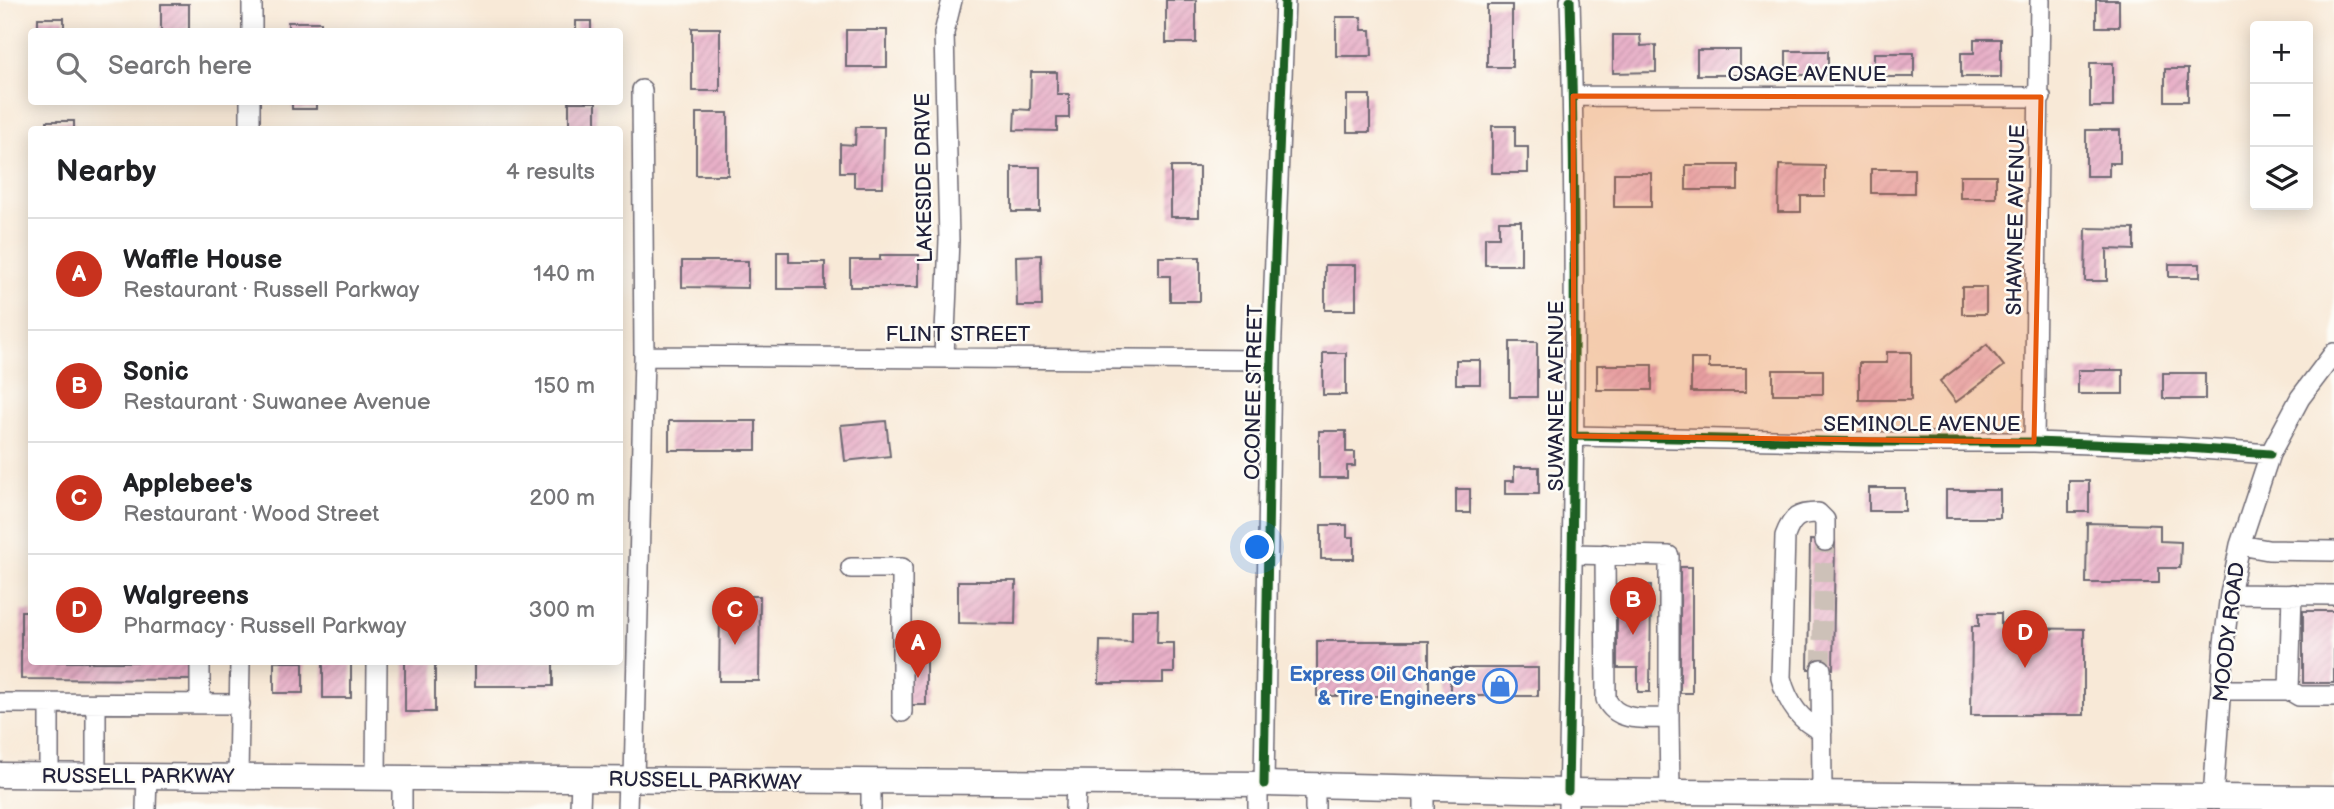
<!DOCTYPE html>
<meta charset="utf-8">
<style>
:root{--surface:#fff;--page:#f2f2f2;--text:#202124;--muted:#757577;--line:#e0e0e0;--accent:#c8321e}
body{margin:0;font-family:"Balsamiq Sans",sans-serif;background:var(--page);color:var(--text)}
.controls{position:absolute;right:21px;top:21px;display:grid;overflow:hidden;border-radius:7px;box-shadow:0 4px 18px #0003}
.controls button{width:63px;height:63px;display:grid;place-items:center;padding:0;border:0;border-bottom:2px solid var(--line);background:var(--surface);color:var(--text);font:35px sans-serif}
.you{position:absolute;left:1258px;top:548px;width:24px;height:24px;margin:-18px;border:5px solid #fff;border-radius:50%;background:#1a73e8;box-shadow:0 0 0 10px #1a73e833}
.badge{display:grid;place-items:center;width:46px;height:46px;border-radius:50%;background:var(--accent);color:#fff;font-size:23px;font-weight:700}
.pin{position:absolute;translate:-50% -58px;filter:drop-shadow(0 2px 4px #0008)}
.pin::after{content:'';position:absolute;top:37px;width:24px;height:21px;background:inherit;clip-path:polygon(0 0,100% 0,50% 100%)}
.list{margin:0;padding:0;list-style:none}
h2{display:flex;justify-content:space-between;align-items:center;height:91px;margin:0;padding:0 28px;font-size:30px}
h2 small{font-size:23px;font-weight:400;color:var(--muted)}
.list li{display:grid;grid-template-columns:46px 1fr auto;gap:21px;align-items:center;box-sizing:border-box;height:112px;padding:0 28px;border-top:2px solid var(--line)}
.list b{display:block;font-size:26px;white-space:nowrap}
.list p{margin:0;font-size:23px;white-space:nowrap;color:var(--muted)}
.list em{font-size:23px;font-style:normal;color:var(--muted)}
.icon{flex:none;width:38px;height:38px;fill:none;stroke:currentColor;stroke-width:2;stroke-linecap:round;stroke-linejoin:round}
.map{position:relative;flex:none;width:2334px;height:809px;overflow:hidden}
.search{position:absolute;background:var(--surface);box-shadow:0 4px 18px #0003;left:28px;top:28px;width:595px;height:77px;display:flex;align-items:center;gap:18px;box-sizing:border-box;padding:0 24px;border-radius:7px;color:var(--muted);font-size:26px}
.panel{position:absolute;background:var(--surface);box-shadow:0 4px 18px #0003;left:28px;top:126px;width:595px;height:539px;border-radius:7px}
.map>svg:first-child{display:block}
.building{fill:url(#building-hatch)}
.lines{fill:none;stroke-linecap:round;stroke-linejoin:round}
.minor-tunnel{stroke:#cdc1b8;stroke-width:19;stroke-dasharray:19 10;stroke-linecap:butt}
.minor-casing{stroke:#6d6872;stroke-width:22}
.major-casing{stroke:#6d6872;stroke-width:27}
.minor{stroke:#fff;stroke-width:19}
.major{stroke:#fff;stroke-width:24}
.cycleway-casing{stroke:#fdfcf7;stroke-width:13}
.cycleway{stroke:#1b5e20;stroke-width:9}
.marked{fill:#e8590c;fill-opacity:0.2;stroke:#e8590c;stroke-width:5;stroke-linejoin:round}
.labels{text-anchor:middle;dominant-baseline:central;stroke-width:5;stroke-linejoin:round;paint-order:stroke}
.street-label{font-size:21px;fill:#22223b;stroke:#fdfcf7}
.shop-label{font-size:21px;font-weight:bold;fill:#366cbe;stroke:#fdfcf7;text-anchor:end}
</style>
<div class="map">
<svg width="2334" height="809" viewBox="0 0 2334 809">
<defs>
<pattern id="building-hatch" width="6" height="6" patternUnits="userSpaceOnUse" patternTransform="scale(1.75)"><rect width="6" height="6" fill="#e8b0c8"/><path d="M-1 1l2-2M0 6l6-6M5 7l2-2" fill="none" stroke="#c797ad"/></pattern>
</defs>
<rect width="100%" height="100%" fill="#fdfcf7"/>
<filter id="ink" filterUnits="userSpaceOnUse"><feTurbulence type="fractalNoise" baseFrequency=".0143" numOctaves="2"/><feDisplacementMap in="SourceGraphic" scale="14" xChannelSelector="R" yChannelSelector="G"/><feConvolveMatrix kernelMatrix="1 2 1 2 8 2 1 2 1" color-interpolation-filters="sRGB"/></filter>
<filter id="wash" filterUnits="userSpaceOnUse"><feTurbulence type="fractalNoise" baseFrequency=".00686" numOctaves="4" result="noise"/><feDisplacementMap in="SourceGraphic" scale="28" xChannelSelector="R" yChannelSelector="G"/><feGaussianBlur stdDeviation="1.57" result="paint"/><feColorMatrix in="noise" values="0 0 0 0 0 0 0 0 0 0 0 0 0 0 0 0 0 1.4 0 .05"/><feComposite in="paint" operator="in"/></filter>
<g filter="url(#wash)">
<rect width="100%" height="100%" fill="#f8e9d7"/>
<g id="blocks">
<path class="building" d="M1166 0H1196V43H1166Z
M2096 0H2119V27H2096Z
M161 4H189V32H161Z
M1487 5H1512V67H1487Z
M1336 17H1361L1362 30H1371L1372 56H1336Z
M38 18H64V32H38Z
M576 21H591V32H576Z
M288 22H321V32H288Z
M692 28H720V91H692Z
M846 30H887V67H846Z
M1613 35H1640L1641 46 1656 45V72L1613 73Z
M1974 39H2001V77H1961V53H1974Z
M1697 50H1740V75H1697Z
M1786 51H1828V75H1786Z
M1874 53H1914V77H1874Z
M2090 63H2113V107H2090Z
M2165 69H2188V101H2165Z
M1031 72H1057V94H1069V118H1057V131L1014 130 1015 109 1030 110Z
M1347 95H1370V132H1347Z
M292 102H316V109H292Z
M569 102H596V130H569Z
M696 113H728V175H696Z
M47 121H74V130H47Z
M1492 126H1515V147H1528V173H1492Z
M856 127H884L883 187H854V172H840V144L855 145Z
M2086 130H2120V163H2109V176H2086Z
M1686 165H1738V190H1686Z
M1779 165 1825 166V196H1801V212H1778Z
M1012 167H1040V212H1012Z
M1171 167H1199V217H1171Z
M1871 169H1914V193H1871Z
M1614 173H1651V207H1614Z
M1960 175H1996V198H1960Z
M1499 221H1521V265H1485V237H1499Z
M2086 228 2134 229V250L2107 249V281H2085Z
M777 252H789V262H825V289H777Z
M880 255H919V287H850V260H880Z
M1041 255 1042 306H1017L1016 256Z
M1159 257H1200V301H1170V276H1159Z
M682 261H748V288L682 287Z
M2169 264H2200V277H2169Z
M1325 265H1356V310H1325Z
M1962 287H1986V314H1962Z
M1510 342H1537V397H1510Z
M1987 345 2004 366 1956 402 1940 381Z
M1887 352H1911V400H1859V363H1887Z
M1323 353H1346V395H1323Z
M1691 359H1709V368H1746V392H1691Z
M1456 360H1480V384H1456Z
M1597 365H1652V390H1597Z
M1773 370H1823V394H1773Z
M2078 370H2123V394H2078Z
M2163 373H2205V399H2163Z
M669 421H756V450H669Z
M886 421 890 456 845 461 841 425Z
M1319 431H1346V452H1355V466H1347V478H1319Z
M1514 467H1539V494H1505V481H1514Z
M2069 481H2089V512H2069Z
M1869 488H1905V511H1869Z
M1456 489H1470V513H1456Z
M1946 490H2000V518H1946Z
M2087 523 2160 525V541L2181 542 2180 568H2159V583H2086Z
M1321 525H1347V537H1354V559H1321Z
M1810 540 1835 541 1833 669H1808Z
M1680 567H1692V693H1680Z
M958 581H1016L1015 624 958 623Z
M1617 585H1651L1650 692H1638V668H1617Z
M747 596H760L759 681H719L720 612 746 613Z
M1132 610H1158L1157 643H1174V673H1163V683H1099L1100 641 1132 642Z
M21 611H32V662H197V680L21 679Z
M2303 611H2334V683H2303Z
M1979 613H2001V628L2084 629V715H1971L1972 626H1979Z
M906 640H926V705H906Z
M1317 641H1429V696H1317Z
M274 662H303V693H274Z
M323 662H351V698H323Z
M405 662H435V712H405Z
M475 662H553V686H475Z
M1450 668H1538V696H1450Z"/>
</g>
</g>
<g filter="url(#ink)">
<use href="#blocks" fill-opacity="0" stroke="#6d6872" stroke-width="2"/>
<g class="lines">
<path class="minor-tunnel" d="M1821 669 1825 541"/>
<g class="minor-casing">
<path id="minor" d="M252 32V0
M1573 96 2041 97
M250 130V102
M644 356 1271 360
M944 356 949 240 944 33 952 0
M1574 436 1871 442H2034L2173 447 2270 454
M2034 442 2040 0
M2240 545 2268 550 2334 551
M1572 554 1669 556V718C1646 718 1617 723 1606 699L1605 554
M851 568H902V712
M2230 594 2334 595
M2292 594 2289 690 2299 696H2334
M1821 669 1822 792
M2221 690H2289
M0 703 240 704
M49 704V775
M200 704V662
M96 705V776
M1669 718 1670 792
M1822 731C1799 721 1787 701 1781 678L1785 536C1792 517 1798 513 1818 513L1825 520V541
M238 777 240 662
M376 778 377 662
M634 780 644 356 642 90
M1264 784 1271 360 1285 0
M2213 798 2224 643 2230 594 2240 545 2270 454 2300 398 2334 353
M146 809 147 776
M402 809V779
M580 809 581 780
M627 809 628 780
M871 809V782
M1075 809 1076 784
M1258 809V784
M1315 809V785
M1424 809V788
M1568 809C1573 539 1578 270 1570 0"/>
</g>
<g class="major-casing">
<path id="major" d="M0 775 1264 784 1568 791 2334 798"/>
</g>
<use href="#minor" class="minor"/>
<use href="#major" class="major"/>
<g class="cycleway-casing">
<path id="cycleway" d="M1574 436 1871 442H2034L2173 447 2270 454
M1264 784 1271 360 1285 0
M1568 791C1573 528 1578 264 1570 0"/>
</g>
<use href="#cycleway" class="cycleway"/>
</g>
</g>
<path class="marked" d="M1573 96 2041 97 2034 442 1574 436Z"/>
<defs>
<g id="shop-ring" transform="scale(1.75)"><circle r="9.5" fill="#fdfcf7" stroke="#3f7fe0" stroke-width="1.5"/><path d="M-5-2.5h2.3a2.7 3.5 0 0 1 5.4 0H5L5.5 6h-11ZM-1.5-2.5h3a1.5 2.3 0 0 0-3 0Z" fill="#3f7fe0"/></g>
</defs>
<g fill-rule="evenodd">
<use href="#shop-ring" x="1500" y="686"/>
</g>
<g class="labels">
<g class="street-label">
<text x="1807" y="74">OSAGE AVENUE</text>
<text transform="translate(924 178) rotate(-91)">LAKESIDE DRIVE</text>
<text transform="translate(2016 220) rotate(-89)">SHAWNEE AVENUE</text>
<text x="958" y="334">FLINT STREET</text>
<text transform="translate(1254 392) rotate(-89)">OCONEE STREET</text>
<text transform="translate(1556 396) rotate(-90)">SUWANEE AVENUE</text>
<text x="1922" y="424">SEMINOLE AVENUE</text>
<text transform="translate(2229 632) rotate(-83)">MOODY ROAD</text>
<text x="138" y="776">RUSSELL PARKWAY</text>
<text transform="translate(705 781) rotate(1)">RUSSELL PARKWAY</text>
</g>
<g class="shop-label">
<text x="1476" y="674">Express Oil Change<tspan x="1476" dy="24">&amp; Tire Engineers</tspan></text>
</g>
</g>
</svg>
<div class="controls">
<button>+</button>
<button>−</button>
<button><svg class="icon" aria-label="layers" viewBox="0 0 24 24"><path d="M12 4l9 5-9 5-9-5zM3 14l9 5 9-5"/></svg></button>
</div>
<div class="you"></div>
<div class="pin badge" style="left:918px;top:678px">A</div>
<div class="pin badge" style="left:1633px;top:635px">B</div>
<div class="pin badge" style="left:735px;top:645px">C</div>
<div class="pin badge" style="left:2025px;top:668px">D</div>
<div class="search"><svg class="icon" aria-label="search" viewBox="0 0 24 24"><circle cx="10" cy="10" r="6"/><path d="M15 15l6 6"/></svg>Search here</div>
<section class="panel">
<h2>Nearby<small>4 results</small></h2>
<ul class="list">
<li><span class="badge">A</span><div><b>Waffle House</b><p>Restaurant · Russell Parkway</p></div><em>140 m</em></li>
<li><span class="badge">B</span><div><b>Sonic</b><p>Restaurant · Suwanee Avenue</p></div><em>150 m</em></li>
<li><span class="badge">C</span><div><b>Applebee's</b><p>Restaurant · Wood Street</p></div><em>200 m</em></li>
<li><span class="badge">D</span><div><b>Walgreens</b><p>Pharmacy · Russell Parkway</p></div><em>300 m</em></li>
</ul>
</section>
</div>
